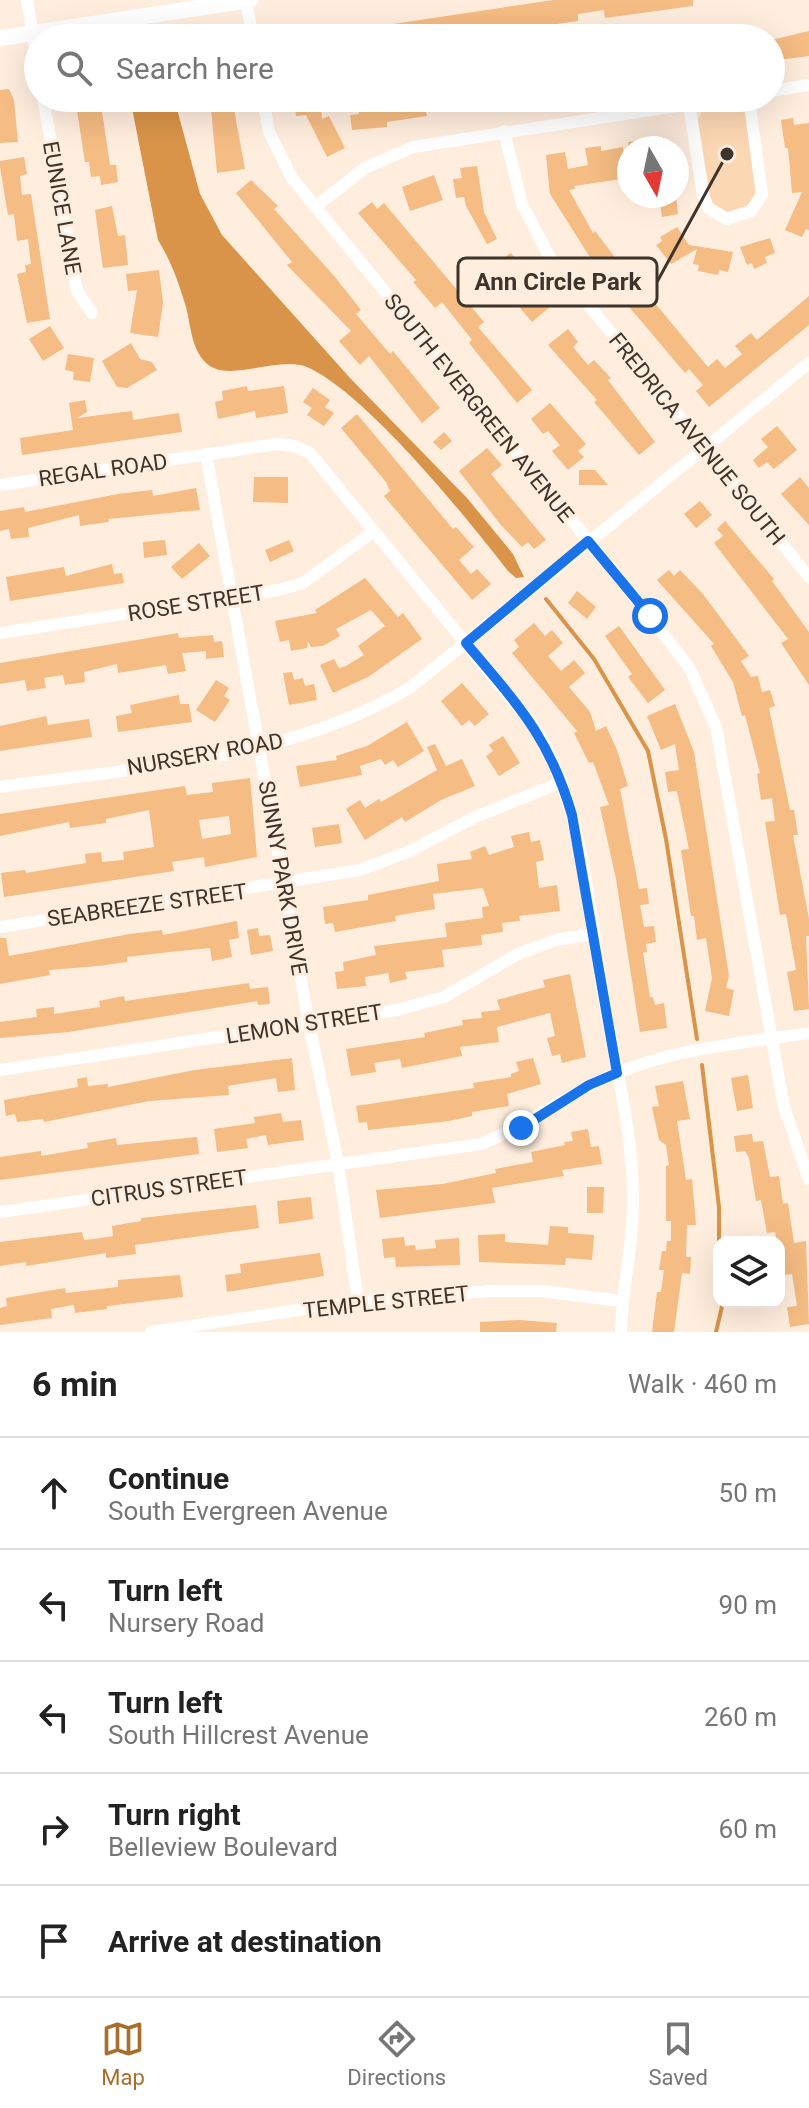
<!DOCTYPE html>
<meta charset="utf-8">
<style>
:root{--surface:#fff;--page:#f6f6f6;--text:#222;--muted:#767676;--line:#e0e0e0;--accent:#a86e2e}
body{margin:0;font-family:Roboto,sans-serif;background:var(--page);color:var(--text)}
.controls{position:absolute;right:24px;bottom:24px;display:grid;overflow:hidden;border-radius:16px;box-shadow:0 8px 32px #0002}
.controls button{width:72px;height:72px;display:grid;place-items:center;padding:0;border:0;border-bottom:2px solid var(--line);background:var(--surface);color:var(--text);font:40px sans-serif}
.compass{position:absolute;left:617px;top:136px;width:72px;height:72px;border-radius:50%;background:var(--surface);box-shadow:0 8px 32px #0002;rotate:171deg}
.stop{position:absolute;width:24px;height:24px;margin:-18px;border:6px solid #1a73e8;border-radius:50%;background:#fff}
.stop.end{background:#1a73e8;border-color:#fff;box-shadow:0 2px 8px #0008}
.list{margin:0;padding:0;list-style:none}
h2{display:flex;justify-content:space-between;align-items:center;height:104px;margin:0;padding:0 32px;font-size:34px}
h2 small{font-size:26px;font-weight:400;color:var(--muted)}
.list li{display:grid;grid-template-columns:52px 1fr auto;gap:24px;align-items:center;box-sizing:border-box;height:112px;padding:0 32px;border-top:2px solid var(--line)}
.list b{display:block;font-size:30px;white-space:nowrap}
.list p{margin:0;font-size:26px;white-space:nowrap;color:var(--muted)}
.list em{font-size:26px;font-style:normal;color:var(--muted)}
.icon{flex:none;width:44px;height:44px;fill:none;stroke:currentColor;stroke-width:2;stroke-linecap:round;stroke-linejoin:round}
.map{position:relative;flex:none;width:809px;height:1332px;overflow:hidden}
.search{position:absolute;background:var(--surface);box-shadow:0 8px 32px #0002;left:24px;right:24px;top:24px;height:88px;display:flex;align-items:center;gap:20px;box-sizing:border-box;padding:0 28px;border-radius:44px;color:var(--muted);font-size:30px}
.sheet{height:664px;background:var(--surface)}
nav{display:flex;justify-content:space-around;align-items:center;box-sizing:border-box;height:112px;border-top:2px solid var(--line);background:var(--surface);font-size:22px;color:var(--muted)}
nav a{display:grid;justify-items:center;gap:4px}
nav .on{color:var(--accent)}
.map>svg:first-child{display:block}
.green{fill:#fcd7b4}
.water{fill:#d99449}
.lines{fill:none;stroke-linecap:round;stroke-linejoin:round}
.stream{stroke:#d99449;stroke-width:4}
.building{fill:#f5bc83;fill-rule:evenodd}
.minor{stroke:#fff;stroke-width:12}
.major{stroke:#fff;stroke-width:16}
.route{stroke:#1a73e8;stroke-width:10}
.labels{text-anchor:middle;dominant-baseline:central;stroke-width:6;stroke-linejoin:round;paint-order:stroke}
.street-label{font-size:22px;fill:#3d342c;stroke:#ffeddd}
.leader{fill:none;stroke:#3d342c;stroke-width:3}
.callout-dot{fill:#3d342c;stroke:#ffeddd;stroke-width:3}
.callout{fill:#ffeddd;stroke:#3d342c;stroke-width:3}
.callout-label{font-size:24px;text-anchor:middle;font-weight:bold;fill:#3d342c}
</style>
<div class="map">
<svg width="809" height="1332" viewBox="0 0 809 1332">
<rect width="100%" height="100%" fill="#ffeddd"/>
<path class="green" d="M738 105 746 112 757 188 750 205 727 212 713 203 710 195 698 119 703 110Z"/>
<path class="water" d="M130 98H174L200 194 222 235 350 378 467 498 513 554 524 577 516 578 508 571C467 518 366 393 307 367 278 355 228 384 206 363 191 348 191 326 186 307 179 283 171 261 158 240Z"/>
<g class="lines">
<path class="stream" d="M546 599 594 659 648 751 666 839 697 1039
M702 1065 719 1207V1252
M716 1332 723 1302"/>
</g>
<path class="building" d="M553 0H693V6L605 18 604 10 578 14V21L508 31 507 24 482 28 484 38H375L373 27Z
M809 31V56L771 61V40Z
M9 89 14 100 18 142 0 143V90Z
M75 98H100L110 165H116L118 182 101 185 100 176 91 177 89 162H85Z
M210 98H232L245 169 217 173Z
M294 98H320L322 119 329 116 345 148 327 157 306 115 296 116Z
M388 98H487L488 104 426 112 427 116 387 122V127L352 130 350 115 359 114V106L389 103Z
M793 118 794 125 809 123V230L806 229 802 237 785 230 802 192 792 193 788 148H785L781 120Z
M664 137 666 148H628V142Z
M601 146V151L623 147 628 178 574 186 575 189 569 190 593 233 595 231 626 272 631 267 648 286 644 290 708 367 717 359 725 368 742 354 735 346 751 333 757 340 809 296V325L709 407 696 391 703 385 689 369 685 373 598 270 550 194 546 155 565 152 568 169 588 165 585 148Z
M24 157 27 174 20 176 22 195 31 194 50 319 27 323 17 274 26 272 25 265 31 264 28 239 17 241 14 214 8 215 0 167V161Z
M477 166 484 212 497 239 487 244 466 206 464 197 456 198 453 179 462 178 460 168Z
M434 175 443 200 410 211 402 187Z
M251 180 278 206 274 209 335 277 361 310 356 314 390 354 393 351 440 408 422 423 369 356 360 365 339 341 351 331 287 265 292 262 236 193Z
M659 196H676L678 214 662 217Z
M372 202 377 209 384 203 484 322 478 327 532 390 517 403 469 343 472 340 442 302 435 308 413 282 416 280 358 213Z
M112 206 118 236 125 235 128 265 103 268 95 210Z
M677 227 689 245 733 252 728 272 719 270 718 275 698 271 699 265 693 264 697 249 671 264 656 245 662 241 660 237Z
M770 238 775 253 765 257 767 263 754 269 752 263 747 265 740 247Z
M511 253 522 269 515 273 527 291 532 286 550 307 532 322 520 308 526 303 512 287 507 290 496 274 503 270 497 262Z
M159 270 163 303 158 337 130 333 137 290 128 291 126 274Z
M50 326 64 348 43 361 29 339Z
M568 329 578 342 573 347 588 365 594 360 611 378 608 380 655 442 639 455 594 402 597 400 548 345Z
M131 343 140 359 152 362 157 370 127 388 117 387 102 361Z
M68 354 94 358 90 382 73 380 74 372 65 370Z
M247 386 248 391 284 386 288 413 256 418 255 411 218 419 215 402 223 400 222 391Z
M313 388 330 400 325 407 334 413 324 426 307 415 312 408 303 402Z
M85 400 87 412 77 418 132 411 133 420 179 413 182 432 22 455 20 438 73 430 69 403Z
M550 403 586 444 578 451 584 457 568 470 552 451 560 445 548 431 543 434 531 419Z
M357 414 453 529 456 527 474 547 459 560 471 574 477 569 491 584 472 600 384 496 390 491 386 482 341 428Z
M777 426 797 450 774 469 767 462 759 468 753 460 768 447 761 439Z
M444 432 452 441 441 450 433 442Z
M487 448 502 465 491 474 546 540 534 549 528 542 522 547 500 524 459 471Z
M579 470H595L608 485H579Z
M254 477H288V503L253 502Z
M800 477 809 488V525L781 494Z
M196 488 200 510 108 519 109 522 80 526 79 515 28 528 29 537 11 539 9 529 0 531V511L24 507 25 512 118 494 152 490 153 496Z
M700 501 712 515 696 528 684 514Z
M725 521 774 579 772 581 809 632V685L781 643 788 639 714 543 723 536 717 529Z
M165 540 167 555 144 558 143 542Z
M289 540 294 551 270 562 265 550Z
M199 543 210 556 182 579 171 567Z
M112 564 114 574 122 573 124 583 10 601 6 577 64 567 66 576Z
M669 570 674 576 680 570 703 594 749 656 741 661 751 677 758 676 762 692 770 690 775 706 769 708 790 810H794L798 835H793L809 919V936H806L809 1009 794 1011 787 972 796 970 786 914 780 915 765 822 775 821 772 798 761 800 757 774 760 773 745 715 742 716 733 682 711 646 714 644 657 580Z
M365 578 398 617 403 613 422 639 368 677 333 693 320 665 334 659 339 668 346 666 364 655 358 646 385 626 371 610 336 629 340 636 323 646 311 647 308 641 307 648 291 651 289 640 280 642 275 621 317 613 315 610Z
M577 591 596 607 587 619 568 603Z
M534 623 545 636 552 630 563 643 548 656 561 671 574 660 585 673 569 687 590 712 596 731 606 726 617 750 628 786 620 789 639 889 647 888 649 904 640 905 644 927 654 926 656 942 646 944 647 952 643 953 650 997H653L655 1005 664 1003 667 1028 640 1032 616 879 600 807 609 805 593 762 589 763 574 733 577 731 512 653 519 647 514 640Z
M619 626 665 690 648 703 628 677 632 674 605 636Z
M178 633 179 638 213 635 214 642 222 641 224 657 206 659V651L182 653 186 671 168 674 166 665 118 673 117 664 84 672 85 682 65 685 63 675 44 678 46 688 27 691 25 680 0 684V663Z
M292 672 294 680 303 678 305 686 314 684 317 700 289 705 283 673Z
M216 680 229 688 224 696 230 700 215 722 196 710Z
M462 683 489 714 475 726 469 720 462 726 441 701Z
M179 695 180 704H189L192 722 118 732 116 716 132 713 130 705Z
M675 704 694 752 729 976 726 988 734 990 729 1016 705 1011 712 978 706 938 697 940 694 916H691L681 850 689 849 677 791 668 792 665 772 679 770 675 744 661 750 647 716Z
M46 716 48 725 89 719 92 737 0 751V726Z
M407 722 424 751 398 767 393 760 385 765 381 759 360 766 362 775 300 787 296 766 337 760 336 756 367 746Z
M503 736 520 763 499 776 486 756 493 751 489 745Z
M435 744 446 766 462 759 475 786 441 800 405 822 402 817 365 840 346 809 360 800 365 808 379 799 381 802 437 770 427 747Z
M250 778 257 857 205 867 204 857 172 862 174 871 4 897 1 873 25 870 26 873 86 863 85 854 101 852 102 862 124 860 123 852 154 847 149 810 106 819V823L70 828 69 822 0 836V814L185 786 187 795 213 792 212 783ZM229 816 231 834 202 839 199 820Z
M339 824 342 843 315 847 312 828Z
M529 832 531 842 540 840 544 860 536 862 539 888 557 885 560 911 519 916 520 921 502 923 503 932 481 935 482 945 442 950 444 967 405 972 407 979 390 983 388 973 365 977 366 986 337 989 335 972 344 971 343 962 376 955 374 946 447 937 445 923 483 918 482 907 489 906 483 888 433 894 435 909 395 916 396 921 335 932 333 923 325 924 323 907 368 900V895L439 881 437 864 472 859 470 852 485 846 489 855 514 847 511 836Z
M237 921 239 938 229 940 232 957 212 961 210 948 170 952 127 957V962L98 966 49 970 50 975 0 984V938H6L9 956 130 934 162 930 163 935Z
M258 928 259 936 270 935 273 951 251 955 247 930Z
M570 974 586 1057 562 1063 560 1054 552 1056 547 1038 555 1036 550 1013 497 1027 499 1042 460 1047 462 1056 402 1068 400 1059 374 1063 376 1072 351 1076 346 1049 425 1037 424 1033 463 1025 462 1020 482 1018 481 1012 500 1010 497 1000 545 987 543 980Z
M249 983 250 989 268 987 270 1004 258 1005 257 1001 69 1032 0 1038V1022L37 1017 36 1009 54 1007V1014L100 1007 99 1001 124 996 125 1001Z
M292 1058 295 1090 278 1092 276 1078 228 1086 229 1095 149 1101 44 1122 43 1119 17 1122 15 1114 6 1116 4 1100 78 1087 77 1079 87 1077 88 1086 108 1084V1087L195 1070Z
M533 1058 541 1084 507 1094 509 1106 472 1112V1116L449 1121 368 1130 367 1122 359 1123 356 1106 474 1088 473 1083 511 1077V1074L519 1071 516 1062Z
M748 1075 753 1108 737 1111 731 1078Z
M683 1081 690 1119 677 1121 686 1180 692 1179 696 1225H687L686 1257H691L690 1274 682 1273 674 1332H652L657 1292H661L664 1270H659L662 1251H666L667 1241H671V1221H666V1166L669 1165 666 1145 659 1140 652 1107 659 1106 655 1086Z
M281 1113 283 1122 301 1120 304 1140 268 1145 266 1135 246 1139 248 1148 217 1152 214 1129 255 1123 254 1117Z
M588 1129 591 1147 599 1146 602 1164 562 1170 564 1176 492 1188 495 1203 380 1218 376 1190 442 1184 496 1173 495 1169 533 1162 531 1152 565 1145 564 1142 573 1141 571 1132Z
M752 1134 753 1142 763 1141 770 1177 779 1176 783 1204 788 1203 794 1243 806 1241 809 1324 790 1327 787 1307 797 1306 792 1274 784 1275 775 1232 767 1233 761 1200 756 1201 749 1158 745 1151 736 1152 734 1136Z
M197 1137 199 1154 0 1180V1157L41 1151V1156L88 1148 87 1143 116 1138 117 1145Z
M587 1187H604L603 1213H587Z
M311 1197 313 1219 279 1224 277 1201Z
M256 1205 259 1228 135 1245 136 1254 106 1258V1253L26 1266V1262L0 1266V1242L82 1232 84 1240 94 1239 113 1236 112 1226 141 1221V1218Z
M550 1226 568 1227V1233L594 1235 592 1260 566 1258 565 1265 479 1262 478 1235 505 1234V1242L548 1245Z
M404 1237 405 1246 415 1245 416 1250 436 1248 435 1240 459 1238 460 1265 396 1267 395 1257 384 1258 382 1239Z
M320 1253 324 1276 227 1292 225 1275 241 1273 240 1264Z
M180 1275 183 1297 107 1306V1309L75 1313 74 1305 51 1309 52 1318 0 1325V1308L7 1306 6 1298 65 1288 66 1293 118 1287V1280Z
M519 1320 557 1323 556 1332H480V1322Z"/>
<g class="lines">
<path class="minor" d="M27 0 38 66
M246 1 253 38
M771 91 809 85
M43 98 77 291 92 313
M263 98 269 132 292 178 650 616 690 669 716 727 784 1107 809 1179
M689 104 703 196 708 208 727 219 751 211 762 195 749 98
M504 131 522 204 549 256 809 577
M315 207 365 168 413 147 728 98
M206 454 309 1024 338 1163 358 1301
M0 485 277 444 294 446 310 453 535 728C585 809 589 913 605 1005 616 1068 633 1134 633 1198 634 1243 622 1287 621 1332
M0 633 279 590 303 583 374 531
M0 787C139 767 288 761 411 687L809 363
M0 927 360 870 410 851 475 817 562 782
M0 1070 397 1010 444 997 518 954 556 940 593 934
M0 1212 481 1144C529 1125 569 1092 617 1073 678 1048 744 1043 809 1033
M151 1332 358 1301 491 1291H542L621 1301"/>
<path class="major" d="M0 38 250 0"/>
</g>
<g class="lines">
<path class="route" d="M521 1128 589 1085 617 1073 572 815C549 736 517 704 466 643L588 541 650 616"/>
</g>
<g class="labels">
<g class="street-label">
<text transform="translate(62 208) rotate(80)">EUNICE LANE</text>
<text transform="translate(479 408) rotate(51)">SOUTH EVERGREEN AVENUE</text>
<text transform="translate(697 439) rotate(51)">FREDRICA AVENUE SOUTH</text>
<text transform="translate(103 470) rotate(-8)">REGAL ROAD</text>
<text transform="translate(196 603) rotate(-9)">ROSE STREET</text>
<text transform="translate(205 754) rotate(-10)">NURSERY ROAD</text>
<text transform="translate(283 878) rotate(80)">SUNNY PARK DRIVE</text>
<text transform="translate(147 905) rotate(-8)">SEABREEZE STREET</text>
<text transform="translate(304 1024) rotate(-9)">LEMON STREET</text>
<text transform="translate(169 1188) rotate(-8)">CITRUS STREET</text>
<text transform="translate(386 1302) rotate(-6)">TEMPLE STREET</text>
</g>
</g>
<path class="leader" d="M727 154L657 282"/>
<circle class="callout-dot" cx="727" cy="154" r="8"/>
<rect class="callout" x="458" y="258" width="199" height="48" rx="8"/>
<g class="callout-label">
<text x="558" y="290">Ann Circle Park</text>
</g>
</svg>
<div class="controls">
<button><svg class="icon" aria-label="layers" viewBox="0 0 24 24"><path d="M12 4l9 5-9 5-9-5zM3 14l9 5 9-5"/></svg></button>
</div>
<svg class="compass" viewBox="-18 -18 36 36"><path d="M0-13l5 13h-10z" fill="#e53935"/><path d="M0 13l5-13h-10z" fill="#767676"/></svg>
<div class="stop" style="left:650px;top:616px"></div>
<div class="stop end" style="left:521px;top:1128px"></div>
<div class="search"><svg class="icon" aria-label="search" viewBox="0 0 24 24"><circle cx="10" cy="10" r="6"/><path d="M15 15l6 6"/></svg>Search here</div>
</div>
<section class="sheet">
<h2>6 min<small>Walk · 460 m</small></h2>
<ul class="list">
<li><svg class="icon" aria-label="ahead" viewBox="0 0 24 24"><path d="M12 20V5M6 11l6-6 6 6"/></svg><div><b>Continue</b><p>South Evergreen Avenue</p></div><em>50 m</em></li>
<li><svg class="icon" aria-label="left" viewBox="0 0 24 24"><path d="M17 20v-9H6M10 6l-5 5 5 5"/></svg><div><b>Turn left</b><p>Nursery Road</p></div><em>90 m</em></li>
<li><svg class="icon" aria-label="left" viewBox="0 0 24 24"><path d="M17 20v-9H6M10 6l-5 5 5 5"/></svg><div><b>Turn left</b><p>South Hillcrest Avenue</p></div><em>260 m</em></li>
<li><svg class="icon" aria-label="right" viewBox="0 0 24 24"><path d="M7 20v-9h11M14 6l5 5-5 5"/></svg><div><b>Turn right</b><p>Belleview Boulevard</p></div><em>60 m</em></li>
<li><svg class="icon" aria-label="arrive" viewBox="0 0 24 24"><path d="M6 21V4h12l-3 4 3 4H6"/></svg><div><b>Arrive at destination</b></div></li>
</ul>
</section>
<nav>
<a class="on"><svg class="icon" aria-label="map" viewBox="0 0 24 24"><path d="M3 6l6-2 6 2 6-2v14l-6 2-6-2-6 2zM9 4v14M15 6v14"/></svg>Map</a>
<a><svg class="icon" aria-label="directions" viewBox="0 0 24 24"><path d="M12 3l9 9-9 9-9-9zM9 14v-3h6M13 9l2 2-2 2"/></svg>Directions</a>
<a><svg class="icon" aria-label="saved" viewBox="0 0 24 24"><path d="M7 4h10v16l-5-4-5 4z"/></svg>Saved</a>
</nav>
